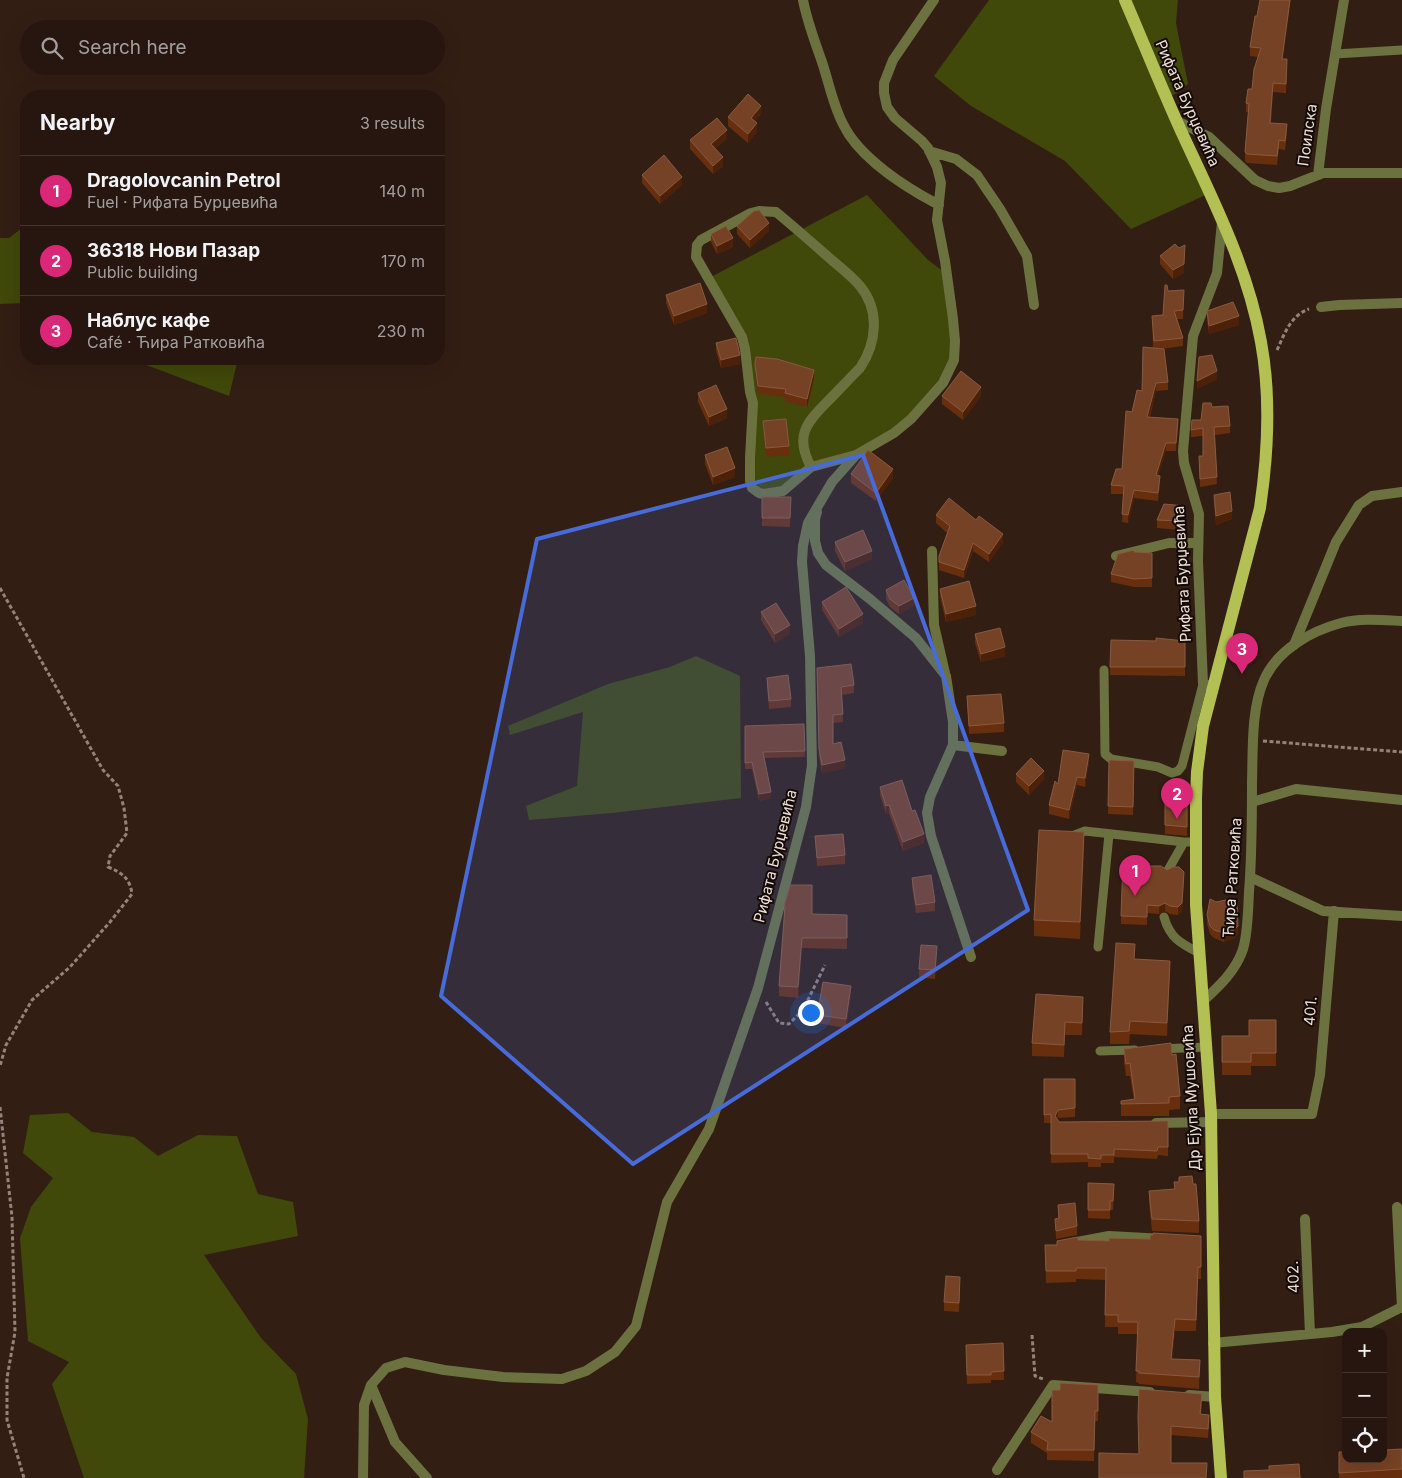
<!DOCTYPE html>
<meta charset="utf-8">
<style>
:root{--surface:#26160f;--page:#32231d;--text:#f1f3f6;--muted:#a49f9e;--line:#42352f;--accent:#db2777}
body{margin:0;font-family:Inter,sans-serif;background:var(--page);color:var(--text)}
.controls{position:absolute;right:15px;bottom:15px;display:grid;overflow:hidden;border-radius:10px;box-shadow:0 5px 20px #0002}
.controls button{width:45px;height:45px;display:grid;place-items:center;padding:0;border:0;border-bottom:1px solid var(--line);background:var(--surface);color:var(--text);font:25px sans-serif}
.you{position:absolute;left:810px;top:1012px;width:18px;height:18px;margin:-12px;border:4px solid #fff;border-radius:50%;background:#1a73e8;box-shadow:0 0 0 8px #1a73e833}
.badge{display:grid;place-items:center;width:32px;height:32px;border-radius:50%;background:var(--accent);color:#fff;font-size:16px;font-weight:700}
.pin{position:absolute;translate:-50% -41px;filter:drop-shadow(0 1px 2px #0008)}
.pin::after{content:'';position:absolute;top:26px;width:18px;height:15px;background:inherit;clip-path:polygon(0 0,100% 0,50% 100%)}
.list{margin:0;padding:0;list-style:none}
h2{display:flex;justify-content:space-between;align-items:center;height:65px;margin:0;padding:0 20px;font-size:21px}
h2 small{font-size:16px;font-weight:400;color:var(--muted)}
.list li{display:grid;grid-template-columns:32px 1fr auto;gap:15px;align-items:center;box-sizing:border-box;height:70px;padding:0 20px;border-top:1px solid var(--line)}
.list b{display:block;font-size:19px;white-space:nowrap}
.list p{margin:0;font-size:16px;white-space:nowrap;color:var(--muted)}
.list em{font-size:16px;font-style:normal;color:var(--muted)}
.icon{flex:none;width:28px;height:28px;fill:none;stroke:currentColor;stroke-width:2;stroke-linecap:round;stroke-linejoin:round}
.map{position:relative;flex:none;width:1402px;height:1478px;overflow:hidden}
.search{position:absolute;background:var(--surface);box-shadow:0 5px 20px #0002;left:20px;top:20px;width:425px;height:55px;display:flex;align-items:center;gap:12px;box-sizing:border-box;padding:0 18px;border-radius:28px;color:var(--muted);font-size:19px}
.panel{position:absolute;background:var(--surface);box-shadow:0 5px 20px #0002;left:20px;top:90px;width:425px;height:275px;border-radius:20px}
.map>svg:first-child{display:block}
.green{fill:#40480a}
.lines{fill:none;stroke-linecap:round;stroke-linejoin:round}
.path{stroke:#95837b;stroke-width:3;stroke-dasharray:4 2.5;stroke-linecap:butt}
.service{stroke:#6b7240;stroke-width:9}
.minor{stroke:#6b7240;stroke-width:10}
.tertiary{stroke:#6b7240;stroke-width:10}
.primary{stroke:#b3c053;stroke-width:12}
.wall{fill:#682f0f}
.shaded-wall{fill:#4d2008}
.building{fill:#764225;stroke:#895a40}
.marked{fill:#476bd8;fill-opacity:0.2;stroke:#476bd8;stroke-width:4;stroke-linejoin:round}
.labels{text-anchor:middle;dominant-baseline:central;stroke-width:4;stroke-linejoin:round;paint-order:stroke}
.street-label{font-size:15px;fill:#edded7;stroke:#140b07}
</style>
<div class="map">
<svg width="1402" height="1478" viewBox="0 0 1402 1478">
<rect width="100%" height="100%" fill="#331e14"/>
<path class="green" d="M989 0H1178L1176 23 1188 84 1168 99 1210 193 1131 229 1065 161 971 106 934 76Z
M867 195 928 260 947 274 954 360 922 407 856 455 811 467 783 491 752 488 753 403 745 349 709 278Z
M26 225V303L0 304V238H9Z
M130 359H238L229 396Z
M696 656 740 676 741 798 612 813 529 820 526 806 577 786 583 712 510 735 508 726 608 684 670 667Z
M68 1113 92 1132 134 1137 158 1156 198 1135 237 1136 258 1194 293 1202 298 1236 204 1255 261 1338 296 1374 308 1419 304 1478H84L52 1384 69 1362 28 1341 20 1238 31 1207 53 1178 23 1153 30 1115Z"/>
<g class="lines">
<path class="path" d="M1277 350C1285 333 1290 316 1309 309
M0 588 103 770 118 786 124 808 127 833 110 856 108 867C123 873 130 879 132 894L110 922 70 967 32 1000 6 1045 0 1066
M1263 741 1402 752
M766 1002 779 1023 789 1024 803 1010 825 965
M0 1107 12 1217 15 1332 7 1378V1420L24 1478
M1032 1335 1035 1376 1043 1379"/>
<path class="service" d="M1335 54 1402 50
M1104 670 1105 754 1111 759 1158 767 1172 773 1178 771 1182 766 1203 684
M1072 836 1085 831 1184 842H1195
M1167 872 1184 842
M1164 917C1170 938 1180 943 1199 953
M1098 947 1109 834
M1160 1049 1206 1047
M1100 1051 1135 1050"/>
<path class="minor" d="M803 0C807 21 815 42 822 62 829 83 833 105 843 124 859 158 907 188 939 205
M1177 121 1209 137 1255 180 1268 186 1279 188 1290 186 1323 173H1402
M929 151 956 159 977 175 1000 209 1027 256 1034 305
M1318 175 1326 109 1344 0
M1321 307 1339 305 1402 303
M811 467C795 437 805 424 827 402 838 391 849 379 860 368 877 343 880 310 860 286 850 274 837 265 826 255 809 240 793 226 776 212L759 211 751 213 701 240 697 245 696 257 742 337 745 349 750 392 753 403 750 458V481L752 488 759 493 764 494 783 491 811 467 856 455
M817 512 815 519V541L818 553 826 565 870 599 916 638 946 676 953 722V745L930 797 927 813 931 836 971 957
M932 551 934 625 945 673
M1116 556 1169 543H1198
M1294 645 1336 542 1359 505 1372 496 1402 492
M1213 686 1203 684 1198 560 1199 514 1184 463 1183 451 1193 336 1217 273 1222 222
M953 745 1002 751
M1252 802 1296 789 1402 800
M1250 877 1323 911 1402 916
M1211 1114H1312L1320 1075 1334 911
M1156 1123 1211 1122
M1397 1207 1402 1308
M1305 1219 1310 1334
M1072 1243 1109 1236 1164 1239
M1213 1343 1332 1332 1362 1327 1402 1307
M371 1385 395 1442 427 1478
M1189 1395 1215 1397
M997 1470 1053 1385 1150 1392
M363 1478 364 1405 371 1385 386 1368 405 1362 444 1370 503 1377 562 1379 586 1371 615 1352 636 1326 667 1202 709 1129 758 988 806 807 812 765 810 656 802 562 803 546 808 523 832 482 856 455 894 433 911 419 943 383 954 360 955 341 953 319 945 261 937 220 941 183 937 167 928 148 922 141 895 118 887 107 884 93V83L893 60 934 0"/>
<path class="tertiary" d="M1202 1002C1218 987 1234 973 1242 952 1248 937 1248 909 1249 892 1252 855 1252 818 1252 782 1253 750 1251 709 1264 680 1277 650 1311 631 1341 623 1360 618 1382 620 1402 621"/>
<path class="primary" d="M1125 0C1144 44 1162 89 1182 133 1213 200 1248 268 1261 342 1271 396 1268 454 1260 508L1203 726 1197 772 1196 798V905L1211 1114 1215 1397 1221 1478"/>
</g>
<path class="wall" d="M1257 16 1283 59 1287 68 1286 93 1273 92 1271 123 1287 133 1285 150 1279 149 1277 165 1247 163 1245 161V152L1248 112H1246V103L1252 89 1258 57 1250 56V47Z
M761 114 755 121 757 132 748 143 728 126V117Z
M727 138 715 149 723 166 713 174 690 149V140Z
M642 175 682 185 660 204 642 183Z
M737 226 769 231 750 248 737 234Z
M711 234 733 247 717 254 711 242Z
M1160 256 1184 273 1173 279 1160 264Z
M1184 290 1183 319H1177L1183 338V346L1161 349 1168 382V390L1156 391 1150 417 1178 427 1176 451H1166L1158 476 1160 484 1158 501 1134 498 1128 523 1122 522 1123 494H1111V485L1122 469 1132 412 1142 391 1153 348 1152 316 1163 315 1168 291Z
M666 295 707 313 674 325 666 303Z
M1207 311 1239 325 1209 334 1207 320Z
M716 343 740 364 721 368 716 351Z
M755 365 814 378 807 407 785 402V397L758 394 755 374Z
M698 393 727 418 709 426 698 402Z
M942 396H981L963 420 942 404Z
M1212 407 1230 426V433L1215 435 1217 484 1200 487 1199 456H1203V436L1191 437V430L1201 420Z
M763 421 789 446V455L766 457 763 430Z
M705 455 735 477 713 485 705 464Z
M851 474 893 478 876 501 851 483Z
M1214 495 1232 519 1216 525 1214 503Z
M762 497H791L790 527 762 526Z
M936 515 1003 542 989 562 973 551 964 578 939 570V556L947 533 936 523Z
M1185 515 1180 530 1157 528V520Z
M835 542 872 559 845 571 835 551Z
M1134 552 1152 553V587H1134L1111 582V574Z
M940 589 976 615 946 622 940 597Z
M886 590 914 606 899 614 890 607 886 599Z
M822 602 863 623 839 637 822 610Z
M761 612 790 634 775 643 761 620Z
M975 634 1005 656 981 662 975 643Z
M1111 640 1156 641H1185V676L1110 675Z
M817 668 854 685V693L842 695 843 722 833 723V744L845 768 822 773 819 757Z
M767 678 791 699V707L769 709 767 686Z
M967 696 1004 723V732L969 734Z
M804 724 805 757 764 758 771 798 759 801 752 769H745V726Z
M1109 760 1134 761 1133 815 1108 814Z
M1089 762 1085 787 1077 785 1069 819 1049 814V805L1058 784Z
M1016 774 1044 779 1029 795 1016 782Z
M880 787 924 843 903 851 889 813 886 814 880 795Z
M1187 787V836L1165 834V796Z
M815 836 845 855V864L817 866Z
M1084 849 1080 939 1034 936V920Z
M1149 866 1167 870 1184 880 1182 911 1178 915 1170 914 1165 911 1159 914 1147 913V925L1121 924V916Z
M912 878 935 902V911L916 913 912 887Z
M784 906 812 914 847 915V949L802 948 798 998 779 996V986L784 917Z
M1207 915 1238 934 1234 938 1224 942 1214 938 1210 934 1207 924Z
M937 955 935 979 919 977V969Z
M1134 959 1170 973 1167 1036 1130 1034 1129 1044H1110V1032Z
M851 995 846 1028 817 1023V1015Z
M1083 1009 1082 1035H1065L1064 1057 1032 1056V1043Z
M1276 1020V1066H1251V1075H1222V1036H1249Z
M1124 1049 1172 1055 1180 1096V1109L1169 1110V1116H1121V1101L1134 1100 1130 1076H1126L1124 1062Z
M1044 1079H1075V1117L1058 1118V1120L1059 1122 1168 1121V1156L1158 1155 1157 1159 1114 1157V1163H1101V1167H1088V1162L1051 1163V1123H1044Z
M1174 1182 1193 1184 1199 1221V1233L1152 1231 1149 1203V1191L1174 1189Z
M1088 1183 1114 1184 1113 1210H1110V1219L1088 1218Z
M1058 1205 1077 1226V1235L1056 1239 1055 1219H1058Z
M1201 1236V1279H1198L1196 1331H1175L1172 1359 1200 1360 1199 1389 1139 1384V1383L1136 1382 1138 1334H1118V1327H1105L1106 1280 1076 1279V1282L1046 1283 1045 1245H1057L1078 1240 1109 1241 1150 1239Z
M960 1285 959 1312 944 1311V1302Z
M1003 1343 1004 1380H991V1383L967 1384 966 1345Z
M1098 1385V1421H1095L1094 1461 1047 1460V1453L1031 1443V1432L1052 1422 1060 1390Z
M1202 1404 1201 1414 1209 1425 1208 1438 1171 1435 1139 1454 1138 1416Z
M1402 1449V1478H1339V1452L1346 1459 1384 1450Z"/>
<path class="shaded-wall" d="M1290 0H1291L1282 68V59Z
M1273 83V92L1270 132V123Z
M761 106V114L751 126V118Z
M757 123V132L748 143V134Z
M727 130V138L711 153V144Z
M723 157V166L713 174V166Z
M682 177V185L660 204V196Z
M769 223V231L750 248V240Z
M733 238V247L717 254V246Z
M1185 245 1184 273 1173 279V270Z
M707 304V313L674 325V316Z
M1239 316V325L1209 334V326Z
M740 355V364L721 368V360Z
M814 370V378L807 407V399Z
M1217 371V380L1197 389V381Z
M1156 383V391L1147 425V417Z
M981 387V396L963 420V412Z
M727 409V418L709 426V417Z
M1178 419V427L1176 451V443Z
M1166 443V451L1156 484V475Z
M735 468V477L713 485V477Z
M893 469V478L876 501V493Z
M1160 476V484L1158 501V493Z
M1134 490V498L1128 523V515Z
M1185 506V515L1180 530V521Z
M1232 511V519L1216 525V516Z
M1003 534V542L989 562V554Z
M973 543V551L964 578V570Z
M872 551V559L845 571V562Z
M914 598V606L899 614V606Z
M976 606V615L946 622V614Z
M863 614V623L839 637V629Z
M790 625V634L775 643V634Z
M1005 647V656L981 662V654Z
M1089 754V762L1085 787V778Z
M845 760V768L822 773V765Z
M1044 771V779L1029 795V786Z
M1077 777V785L1069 819V810Z
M771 792V798L759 801V794Z
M889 805V813L886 814V806Z
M1084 832V849L1080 939V922Z
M924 834V843L903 851V842Z
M1184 872 1182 911 1178 915V907Z
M1165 903V911L1159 914V906Z
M1238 926V934L1234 938 1224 942V933Z
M802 938V948L798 998V987Z
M937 946V955L935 979V970Z
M1170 961V973L1167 1036V1023Z
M851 986V995L846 1028V1019Z
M1083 997V1009L1082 1035V1023Z
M1058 1110V1118L1055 1125V1116Z
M1175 1319V1331L1171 1371V1359Z"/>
<path class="building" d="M1260 0H1290L1282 59H1287L1286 84 1273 83 1270 123 1287 124 1285 141 1279 140 1277 156 1247 154 1245 152 1249 104 1246 103 1248 89H1252L1254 69 1261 48 1250 47 1255 16H1257Z
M748 94 761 106 751 118 757 123 748 134 728 117Z
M717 118 727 130 711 144 723 157 713 166 690 140Z
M664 155 682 177 660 196 642 175Z
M759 210 769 223 750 240 737 226 754 211Z
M726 226 733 238 717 246 711 234Z
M1175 244 1179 248 1185 245 1184 264 1173 270 1160 256Z
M700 283 707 304 674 316 666 295Z
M1165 285H1167L1168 291 1184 290 1183 310 1174 311 1183 338 1154 341 1152 316 1163 315Z
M1233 302 1239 316 1209 326 1207 311Z
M736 338 740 355 721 360 716 343Z
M1143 347 1164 349 1168 382 1156 383 1147 417 1178 419 1176 443H1166L1156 475 1160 476 1158 493 1134 490 1128 515 1122 514 1124 486 1111 485 1116 469H1122L1126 411 1132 412 1137 390 1142 391Z
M1212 355 1217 371 1197 381 1199 357Z
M756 357 777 359 814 370 807 399 785 393 786 389 758 386 755 365Z
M961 371 981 387 963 412 942 396Z
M716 385 727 409 709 417 698 393Z
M1203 403H1211L1212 407 1228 406 1230 426 1214 427 1217 477 1200 479 1199 456H1203V428L1191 430 1192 420H1201Z
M786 419 789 446 766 448 763 421Z
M727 447 735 468 713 477 705 455Z
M868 450 893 469 876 493 851 474Z
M1230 492 1232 511 1216 516 1214 495Z
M762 497H791L790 518H762Z
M949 498 976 520 979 516 1003 534 989 554 973 543 964 570 939 562V556L950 526 936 515Z
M1164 504 1185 506 1180 521 1157 520Z
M863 530 872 551 845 562 835 542Z
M1134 550V552L1152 553V578L1134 579 1111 574 1118 554Z
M904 580 914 598 899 606 890 599 886 590Z
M969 581 976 606 946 614 940 589Z
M846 587 863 614 839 629 822 602Z
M776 603 790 625 775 634 761 612Z
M1000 628 1005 647 981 654 975 634Z
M1156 638 1185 641V667H1110L1111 640 1156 641Z
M851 664 854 685 841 687 843 714 833 715V744L841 742 845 760 822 765 819 749 817 668Z
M788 675 791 699 769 701 767 678Z
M1001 694 1004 723 969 726 967 696Z
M804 724 805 751 763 752 771 792 759 794 752 762 745 763V726Z
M1063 750 1089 754 1085 778 1077 777 1069 810 1049 805 1055 781 1058 784Z
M1031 758 1044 771 1029 786 1016 774Z
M1109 760 1134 761 1133 807 1108 806Z
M902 780 912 811 915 810 924 834 903 842 889 805 886 806 880 787Z
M1173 787H1187V827L1165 825V796Z
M1039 830 1084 832 1080 922 1034 920Z
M843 834 845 855 817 858 815 836Z
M1123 861 1149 863V866H1161L1167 870 1173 867H1179L1184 872 1182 903 1178 907 1170 906 1165 903 1159 906 1147 905V917L1121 916Z
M931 875 935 902 916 905 912 878Z
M790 885H812V914L847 915V938H802L798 987 779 986 785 906H784Z
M1210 899 1216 902 1226 900 1237 903 1238 926 1234 930 1224 933 1214 930 1210 926 1207 915Z
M1116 943 1135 944 1134 959 1170 961 1167 1023 1130 1021 1129 1031 1110 1032Z
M921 945 937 946 935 970 919 969Z
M823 982 851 986 846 1019 817 1015Z
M1036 994 1083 997 1082 1023 1065 1022 1064 1045 1032 1043Z
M1249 1020H1276V1053H1251V1062H1222V1036H1249Z
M1171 1043 1172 1055 1176 1054 1180 1096 1169 1097V1103L1121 1104V1101L1135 1099 1130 1063 1126 1064 1124 1049Z
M1044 1079H1075V1108L1058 1110 1055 1116 1059 1122 1168 1121V1147H1158L1157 1151 1114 1149V1155H1101V1159L1088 1158V1154H1051V1114L1044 1115Z
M1192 1176 1193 1184H1196L1199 1221 1152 1219 1149 1191 1175 1189 1174 1182H1179V1177Z
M1088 1183 1114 1184 1113 1201H1110V1210H1088Z
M1075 1203 1077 1226 1056 1231 1055 1219 1059 1218 1058 1205Z
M1153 1233 1201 1236V1267H1198L1196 1320 1175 1319 1171 1359 1200 1360 1199 1377 1139 1373V1371H1136L1138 1322H1118V1315H1105L1106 1268H1076V1271H1046L1045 1245H1057V1241L1078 1237V1240L1109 1241V1238L1150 1239V1235H1153Z
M946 1276 960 1277 959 1303 944 1302Z
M1003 1343 1004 1371 991 1372V1375H967L966 1345Z
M1060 1383 1098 1385V1411H1095L1094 1450H1047L1048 1442 1031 1432 1041 1416 1052 1422V1390H1060Z
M1139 1389 1202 1394 1200 1414 1209 1415 1208 1429 1171 1426V1463H1207L1206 1478H1099V1453L1139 1454 1138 1416Z
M1383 1447H1384V1450L1402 1449V1469L1339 1473V1452H1346V1459H1383Z
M1299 1464 1300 1478H1244V1471L1269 1470V1466Z"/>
<path class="marked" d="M863 455 1028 910 633 1164 441 996 537 539Z"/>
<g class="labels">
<g class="street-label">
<text transform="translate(1188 103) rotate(66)">Рифата Бурџевића</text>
<text transform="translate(1307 135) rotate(-82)">Поилска</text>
<text transform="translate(1182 574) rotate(-93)">Рифата Бурџевића</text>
<text transform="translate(775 856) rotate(-76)">Рифата Бурџевића</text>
<text transform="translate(1232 878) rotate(-86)">Ћира Ратковића</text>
<text transform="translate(1310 1011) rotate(-85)">401.</text>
<text transform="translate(1191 1098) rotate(-93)">Др Ејупа Мушовића</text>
<text transform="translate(1293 1277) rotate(-92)">402.</text>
</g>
</g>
</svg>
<div class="controls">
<button>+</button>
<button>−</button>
<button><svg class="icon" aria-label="locate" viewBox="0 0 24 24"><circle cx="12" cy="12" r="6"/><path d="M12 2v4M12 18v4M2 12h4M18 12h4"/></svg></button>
</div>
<div class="you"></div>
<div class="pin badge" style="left:1135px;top:896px">1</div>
<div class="pin badge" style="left:1177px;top:819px">2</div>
<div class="pin badge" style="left:1242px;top:674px">3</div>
<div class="search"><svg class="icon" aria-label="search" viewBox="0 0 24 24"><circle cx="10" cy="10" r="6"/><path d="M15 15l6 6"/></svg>Search here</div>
<section class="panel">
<h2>Nearby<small>3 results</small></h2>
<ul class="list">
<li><span class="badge">1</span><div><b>Dragolovcanin Petrol</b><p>Fuel · Рифата Бурџевића</p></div><em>140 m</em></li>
<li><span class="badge">2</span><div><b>36318 Нови Пазар</b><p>Public building</p></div><em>170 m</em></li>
<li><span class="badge">3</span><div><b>Наблус кафе</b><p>Café · Ћира Ратковића</p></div><em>230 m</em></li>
</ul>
</section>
</div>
